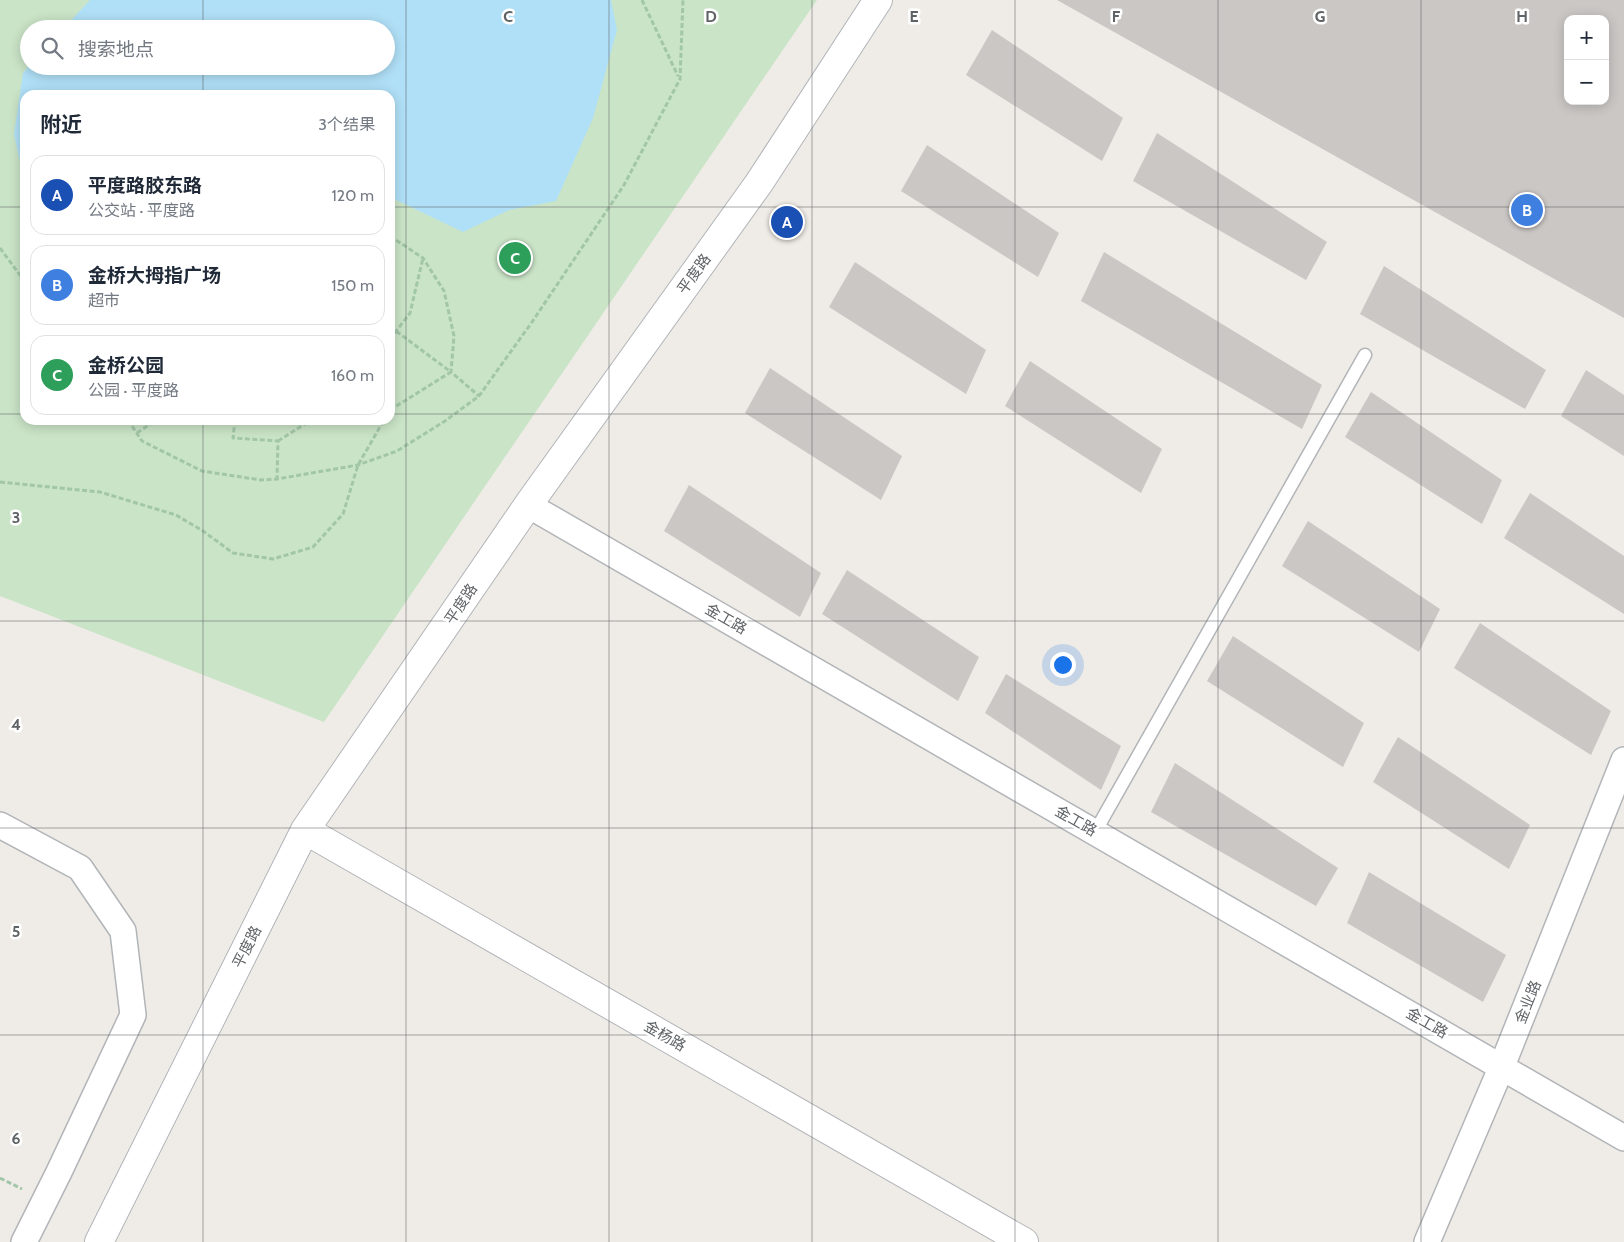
<!DOCTYPE html>
<html lang="zh">
<meta charset="utf-8">
<style>
:root{--surface:#fff;--page:#f2f2f3;--text:#1f2937;--muted:#747a83;--line:#e0e1e3;--accent:#0b8043}
body{margin:0;font-family:Cabin,"Noto Sans SC",sans-serif;background:var(--page);color:var(--text)}
.controls{position:absolute;right:15px;top:15px;display:grid;overflow:hidden;border-radius:10px;box-shadow:0 2px 12px #0003}
.controls button{width:45px;height:45px;display:grid;place-items:center;padding:0;border:0;border-bottom:1px solid var(--line);background:var(--surface);color:var(--text);font:25px sans-serif}
.you{position:absolute;left:1062px;top:664px;width:18px;height:18px;margin:-12px;border:4px solid #fff;border-radius:50%;background:#1a73e8;box-shadow:0 0 0 8px #1a73e833}
.badge{display:grid;place-items:center;width:32px;height:32px;border-radius:50%;background:var(--accent);color:#fff;font-size:16px;font-weight:700}
.pin{position:absolute;translate:-50% -50%;border:2px solid #fff;box-shadow:0 1px 5px #0006}
.list{margin:0;padding:0;list-style:none}
h2{display:flex;justify-content:space-between;align-items:center;height:65px;margin:0;padding:0 20px;font-size:21px}
h2 small{font-size:16px;font-weight:400;color:var(--muted)}
.list li{display:grid;grid-template-columns:32px 1fr auto;gap:15px;align-items:center;box-sizing:border-box;height:80px;margin:0 10px 10px;padding:0 10px;border:1px solid var(--line);border-radius:15px}
.list b{display:block;font-size:19px;white-space:nowrap}
.list p{margin:0;font-size:16px;white-space:nowrap;color:var(--muted)}
.list em{font-size:16px;font-style:normal;color:var(--muted)}
.icon{flex:none;width:28px;height:28px;fill:none;stroke:currentColor;stroke-width:2;stroke-linecap:round;stroke-linejoin:round}
.map{position:relative;flex:none;width:1624px;height:1242px;overflow:hidden}
.search{position:absolute;background:var(--surface);box-shadow:0 2px 12px #0003;left:20px;top:20px;width:375px;height:55px;display:flex;align-items:center;gap:12px;box-sizing:border-box;padding:0 18px;border-radius:28px;color:var(--muted);font-size:19px}
.panel{position:absolute;background:var(--surface);box-shadow:0 2px 12px #0003;left:20px;top:90px;width:375px;height:335px;border-radius:15px}
.map>svg:first-child{display:block}
.green{fill:#cae4c7;fill-rule:evenodd}
.water{fill:#b0e0f7}
.building{fill:#cbc7c4;fill-rule:evenodd}
.lines{fill:none;stroke-linecap:round;stroke-linejoin:round}
.service-casing{stroke:#b2b5b8;stroke-width:15}
.minor-casing{stroke:#b2b5b8;stroke-width:28}
.tertiary-casing{stroke:#b2b5b8;stroke-width:30}
.path{stroke:#a2c6a8;stroke-width:3;stroke-dasharray:5 2.5;stroke-linecap:butt}
.service{stroke:#fff;stroke-width:12}
.minor{stroke:#fff;stroke-width:25}
.tertiary{stroke:#fff;stroke-width:28}
.grid{fill:none;stroke:#5f6366;stroke-width:1;stroke-opacity:0.55}
.labels{text-anchor:middle;dominant-baseline:central;stroke-width:5;stroke-linejoin:round;paint-order:stroke}
.street-label{font-size:15px;fill:#5f6366;stroke:#fff}
.grid-label{font-size:16px;text-anchor:middle;font-weight:bold;fill:#5f6366;stroke:#fff;stroke-width:5;stroke-linejoin:round;paint-order:stroke}
</style>
<div class="map">
<svg width="1624" height="1242" viewBox="0 0 1624 1242">
<rect width="100%" height="100%" fill="#efece7"/>
<path class="green" d="M0 0H817L324 722 0 596ZM29 29H386V66H29ZM25 95H390V420H25Z"/>
<path class="water" d="M90 0H611L617 30 593 118 556 201 509 210 463 232 390 197V95H25V186L14 134 23 73 29 66H386V29H63Z"/>
<path class="building" d="M1057 0H1624V318ZM1568 19H1605V101H1568Z
M992 30 1123 118 1102 161 966 75Z
M1157 133 1327 242 1306 280 1133 181Z
M927 145 1059 233 1038 277 901 191Z
M1104 252 1322 385 1302 429 1081 301Z
M855 262 986 350 966 394 829 307Z
M1384 266 1546 370 1525 409 1360 314Z
M1030 361 1162 449 1141 493 1005 406Z
M770 368 902 456 881 500 745 413Z
M1586 370 1624 395V456L1561 416Z
M1371 392 1502 480 1482 524 1345 437Z
M689 485 821 573 800 617 664 531Z
M1530 493 1624 556V614L1504 538Z
M1308 521 1440 609 1419 652 1282 566Z
M847 570 979 657 958 701 822 614Z
M1480 623 1611 711 1591 755 1454 668Z
M1233 636 1364 723 1343 767 1207 681Z
M1006 674 1121 746 1101 790 985 713Z
M1398 737 1530 825 1509 869 1373 782Z
M1175 763 1338 868 1316 906 1151 812Z
M1369 872 1506 955 1483 1002 1347 923Z"/>
<g class="lines">
<g class="service-casing">
<path id="service" d="M1095 832 1365 355"/>
</g>
<g class="minor-casing">
<path id="minor" d="M528 505 1624 1138
M0 825 80 868 123 931 133 1015 59 1172 24 1242
M1427 1242 1502 1066 1624 760"/>
</g>
<g class="tertiary-casing">
<path id="tertiary" d="M305 830 1024 1242
M99 1242 305 830 528 505 759 183 878 0"/>
</g>
<path class="path" d="M642 0 678 76
M390 236 423 258 444 291 454 336 451 372 479 396
M0 248 25 282
M390 339 410 313 423 258
M390 410 451 372 396 331
M128 420 142 441 202 471 261 480 277 479 358 465 397 451 445 421 479 396 532 322 624 185 680 79 683 0
M235 420 233 438 278 441 277 479
M137 433 156 420
M278 441 308 422V420
M0 482 100 492 176 515 203 531 233 553 273 559 313 547 343 514 358 465 384 420
M0 1178 22 1189"/>
<use href="#service" class="service"/>
<use href="#minor" class="minor"/>
<use href="#tertiary" class="tertiary"/>
</g>
<path class="grid" d="M203 0V29M406 0V1242M609 0V1242M812 0V1242M1015 0V1242M1218 0V1242M1421 0V1242M203 66V95M0 207H25M390 207H1624M0 414H25M390 414H1624M203 420V1242M0 621H1624M0 828H1624M0 1035H1624"/>
<g class="labels">
<g class="street-label">
<text transform="translate(694 274) rotate(-54)">平度路</text>
<text transform="translate(461 604) rotate(-56)">平度路</text>
<text transform="translate(726 619) rotate(30)">金工路</text>
<text transform="translate(1076 821) rotate(30)">金工路</text>
<text transform="translate(247 947) rotate(-63)">平度路</text>
<text transform="translate(1528 1002) rotate(-68)">金业路</text>
<text transform="translate(1427 1023) rotate(30)">金工路</text>
<text transform="translate(665 1036) rotate(30)">金杨路</text>
</g>
</g>
<g class="grid-label">
<text x="508" y="22">C</text>
<text x="711" y="22">D</text>
<text x="914" y="22">E</text>
<text x="1116" y="22">F</text>
<text x="1320" y="22">G</text>
<text x="1522" y="22">H</text>
<text x="16" y="523">3</text>
<text x="16" y="730">4</text>
<text x="16" y="937">5</text>
<text x="16" y="1144">6</text>
</g>
</svg>
<div class="controls">
<button>+</button>
<button>−</button>
</div>
<div class="you"></div>
<div class="pin badge" style="left:787px;top:222px;background:#1a4fb4">A</div>
<div class="pin badge" style="left:1527px;top:210px;background:#3f7fe0">B</div>
<div class="pin badge" style="left:515px;top:258px;background:#2e9e5b">C</div>
<div class="search"><svg class="icon" aria-label="search" viewBox="0 0 24 24"><circle cx="10" cy="10" r="6"/><path d="M15 15l6 6"/></svg>搜索地点</div>
<section class="panel">
<h2>附近<small>3个结果</small></h2>
<ul class="list">
<li><span class="badge" style="background:#1a4fb4">A</span><div><b>平度路胶东路</b><p>公交站 · 平度路</p></div><em>120 m</em></li>
<li><span class="badge" style="background:#3f7fe0">B</span><div><b>金桥大拇指广场</b><p>超市</p></div><em>150 m</em></li>
<li><span class="badge" style="background:#2e9e5b">C</span><div><b>金桥公园</b><p>公园 · 平度路</p></div><em>160 m</em></li>
</ul>
</section>
</div>
